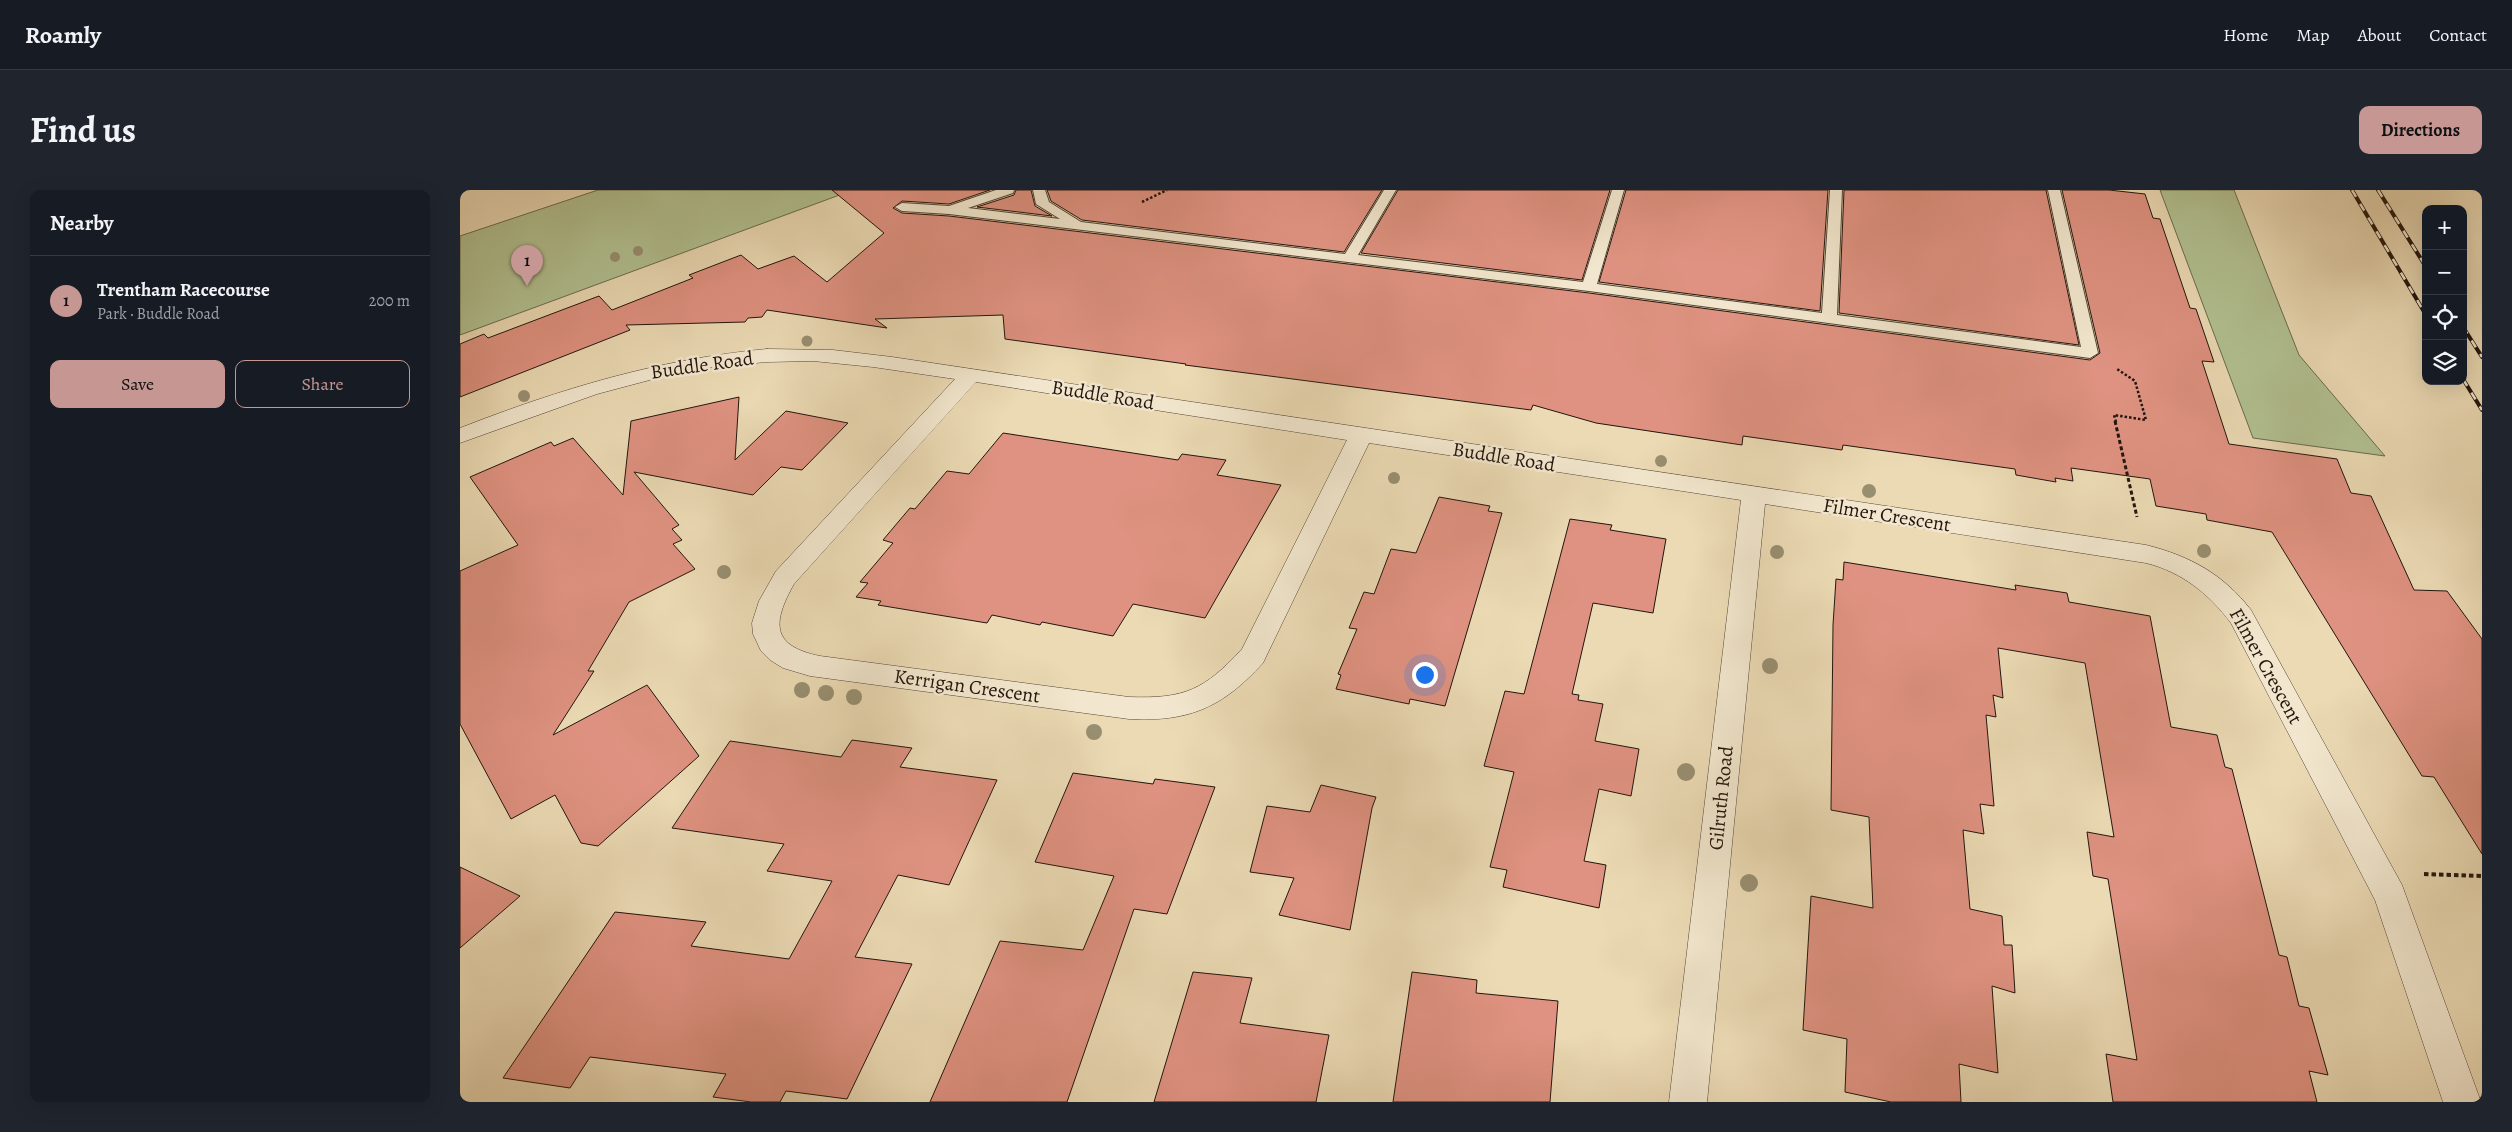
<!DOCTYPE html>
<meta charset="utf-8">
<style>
:root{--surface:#171b24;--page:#20242c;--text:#f1f3f6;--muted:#9ea1a6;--line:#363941;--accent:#c59692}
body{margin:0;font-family:Alegreya,serif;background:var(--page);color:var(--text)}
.controls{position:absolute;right:15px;top:15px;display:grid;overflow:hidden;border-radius:10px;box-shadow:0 5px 20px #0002}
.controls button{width:45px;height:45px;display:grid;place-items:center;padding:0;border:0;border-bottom:1px solid var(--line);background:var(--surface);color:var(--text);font:25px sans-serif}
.you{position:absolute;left:964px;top:484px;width:18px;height:18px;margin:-12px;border:4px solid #fff;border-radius:50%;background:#1a73e8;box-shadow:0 0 0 8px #1a73e833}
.badge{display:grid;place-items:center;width:32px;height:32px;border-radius:50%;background:var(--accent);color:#111;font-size:16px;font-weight:700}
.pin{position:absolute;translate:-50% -41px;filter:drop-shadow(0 1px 2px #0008)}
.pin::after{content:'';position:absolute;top:26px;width:18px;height:15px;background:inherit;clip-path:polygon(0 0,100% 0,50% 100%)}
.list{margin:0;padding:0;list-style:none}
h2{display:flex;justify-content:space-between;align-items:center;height:65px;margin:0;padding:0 20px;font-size:21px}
h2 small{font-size:16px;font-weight:400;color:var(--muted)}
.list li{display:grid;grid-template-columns:32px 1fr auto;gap:15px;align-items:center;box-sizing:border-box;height:90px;padding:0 20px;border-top:1px solid var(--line)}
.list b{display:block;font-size:19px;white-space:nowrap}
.list p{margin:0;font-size:16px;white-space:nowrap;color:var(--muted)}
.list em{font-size:16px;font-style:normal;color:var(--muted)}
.actions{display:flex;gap:10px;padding:15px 20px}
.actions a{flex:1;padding:11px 0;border:1px solid var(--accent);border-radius:10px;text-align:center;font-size:18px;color:var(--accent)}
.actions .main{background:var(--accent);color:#111}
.icon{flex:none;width:28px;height:28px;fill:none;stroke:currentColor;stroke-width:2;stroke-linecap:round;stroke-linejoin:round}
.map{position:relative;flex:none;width:2022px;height:912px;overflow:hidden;border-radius:10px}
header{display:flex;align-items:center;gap:30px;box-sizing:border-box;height:70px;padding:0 25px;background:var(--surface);border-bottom:1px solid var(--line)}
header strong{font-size:24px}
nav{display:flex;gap:28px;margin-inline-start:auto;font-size:18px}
.intro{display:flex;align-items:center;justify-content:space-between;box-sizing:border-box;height:120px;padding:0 30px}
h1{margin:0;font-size:35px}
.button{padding:12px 22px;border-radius:10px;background:var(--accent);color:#111;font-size:18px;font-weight:700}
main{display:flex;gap:30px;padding:0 30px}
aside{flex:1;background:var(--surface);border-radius:10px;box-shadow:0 5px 20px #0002}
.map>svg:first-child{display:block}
.green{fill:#b2c191;stroke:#6a6b4f}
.building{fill:#df9281;stroke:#23150d}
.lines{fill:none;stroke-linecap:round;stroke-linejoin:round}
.service-casing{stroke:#554637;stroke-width:2}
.minor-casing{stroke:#554637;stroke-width:1}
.path-far2{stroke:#23150d;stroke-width:2.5;stroke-dasharray:2.5 2;stroke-linecap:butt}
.path-far1{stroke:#23150d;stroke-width:3;stroke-dasharray:4 2.5;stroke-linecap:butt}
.path{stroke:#23150d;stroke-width:4;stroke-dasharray:4.5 3;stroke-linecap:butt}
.service{fill:#f2e7ce;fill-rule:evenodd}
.minor{fill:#f2e7ce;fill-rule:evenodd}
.rail-casing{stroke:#23150d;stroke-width:4}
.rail{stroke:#f2e7ce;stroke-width:2.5;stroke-dasharray:8;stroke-linecap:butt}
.tree{fill:#988f71}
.labels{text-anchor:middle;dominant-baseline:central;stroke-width:5;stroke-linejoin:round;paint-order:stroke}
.street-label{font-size:20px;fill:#23150d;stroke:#f2e7ce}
</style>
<header>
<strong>Roamly</strong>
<nav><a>Home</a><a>Map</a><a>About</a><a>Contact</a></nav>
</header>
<div class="intro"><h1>Find us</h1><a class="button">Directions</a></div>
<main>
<aside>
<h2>Nearby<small></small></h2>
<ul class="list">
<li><span class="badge">1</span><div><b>Trentham Racecourse</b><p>Park · Buddle Road</p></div><em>200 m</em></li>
</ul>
<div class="actions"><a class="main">Save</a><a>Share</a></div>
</aside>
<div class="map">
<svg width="2022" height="912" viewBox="0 0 2022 912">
<rect width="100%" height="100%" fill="#ebdab4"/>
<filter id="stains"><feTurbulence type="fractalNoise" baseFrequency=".004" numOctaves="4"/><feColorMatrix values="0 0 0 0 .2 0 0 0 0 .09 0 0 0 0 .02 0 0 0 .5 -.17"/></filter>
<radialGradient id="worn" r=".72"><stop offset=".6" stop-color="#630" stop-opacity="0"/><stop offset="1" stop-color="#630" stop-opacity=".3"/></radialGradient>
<path class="green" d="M138 0H393L0 145V46Z
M1700 0H1774L1839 165 1925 266 1793 248Z"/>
<path class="building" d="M372 0H530L489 14 442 11 433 18 442 23 489 26 1129 103 1630 170 1640 163 1602 0H1649L1685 4 1693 28 1700 29 1730 118 1736 119 1754 172 1742 171 1769 254 1877 269 1891 303 1911 306 1954 400 1987 401 2022 449V664L1974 587 1962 586 1812 342 1747 330 1746 324 1696 316 1690 289 1611 278 1613 291 1595 288 1596 292 1556 285 1555 279 1383 255 1382 260 1283 246 1282 255 1136 233 1073 215 1071 220 725 175 726 174 545 149 543 125 415 129 427 138 307 120 302 127 288 128 285 132 166 135 170 140 0 207V154L24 144 28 148 139 106 152 120 233 88 229 85 281 65 298 79 334 66 367 92 424 43Z
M556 0H571L575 16 592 26 517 17 554 5Z
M587 0H922L884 62 622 30 591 11Z
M938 0H1150L1122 90 901 63Z
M1166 0H1368L1360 121 1139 92Z
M1384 0H1586L1619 155 1379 123Z
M279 207 275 270 326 221 388 233 342 280 321 277 293 305 174 282 219 335 212 339 222 350 213 354 235 379 169 412 128 481H134L93 545 187 495 239 566 138 656 121 653 95 605 51 629 0 534V381L58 355 10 287 91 252 94 256 113 248 163 305 171 231Z
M543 243 718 270 722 264 766 270 757 285 821 295 745 428 673 414 653 446 582 432 580 435 532 425 527 433 418 415 421 411 396 407 408 393 400 392 433 353 423 350 450 318 455 319 487 281 509 284Z
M979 307 1030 316 1028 321 1042 323 985 516 950 509 949 514 876 499 881 485 878 484 897 439 889 438 904 402 914 404 931 359 956 363Z
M1110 329 1152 335 1150 340 1206 349 1193 423 1133 413 1112 504 1119 505 1118 510 1143 514 1135 551 1179 559 1171 606 1139 599 1124 671 1146 675 1139 718 1043 697 1047 680 1030 677 1054 582 1024 576 1045 501 1064 504Z
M1384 372 1556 400 1555 395 1607 403 1609 412 1690 426 1711 537 1757 545 1765 577 1772 579 1819 765 1827 767 1839 816 1849 818 1868 885 1849 881 1857 912H1653L1646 864 1677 870 1648 689 1633 686 1627 642 1654 647 1625 473 1538 458 1543 508 1533 505 1536 527 1526 525 1534 616 1520 614 1524 644 1503 640 1510 719 1542 726 1544 755H1552L1555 803 1532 796 1538 883 1499 874 1501 912H1431L1385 902 1387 849 1343 840 1351 706 1413 718 1409 627 1371 620 1373 435 1376 389 1383 390Z
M392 550 452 558 440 577 537 590 489 695 438 685 395 767 452 774 387 909 326 901 320 912H291L253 907 266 884 130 867 110 898 43 888 155 722 246 732 231 756 329 769 372 691 307 681 324 654 212 638 270 551 381 567Z
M613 583 693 594 695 589 755 597 707 724 674 719 607 912H470L540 751 623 760 654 686 575 672Z
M861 595 916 607 912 618 890 740 819 725 834 688 790 682 807 616 850 622Z
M0 677 60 706 0 758Z
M733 782 792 788 780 833 869 845 856 912H694Z
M952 782 1017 790 1016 803 1098 811 1090 912H933Z"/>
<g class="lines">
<g class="service-casing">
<path id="service" d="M536 0H554L553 3 508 18 600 29 576 14 573 0H585L589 12 621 32 885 64 924 0H936L898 65 1123 92 1152 0H1164L1137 94 1362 123 1370 0H1382L1377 125 1621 157 1588 0H1600L1638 163 1630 168 1129 101 489 24 442 21 435 17 442 13 489 16Z"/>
</g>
<g class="minor-casing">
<path id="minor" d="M307 159 373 160 432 167 1686 355C1730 366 1763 384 1791 420L1942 695 2021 912H1983L1915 710 1771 433C1749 404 1722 382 1686 373L1305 314 1247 912H1209L1281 310 909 253 803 473C762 518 729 532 669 529L350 486 323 478 310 470 301 461 293 444 292 433 299 411 316 381 495 189 413 177 353 171 307 172 261 176 216 183 137 204 0 253V238C100 199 199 169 307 159ZM516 192 887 250 782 459C744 500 725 509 669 507L360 466C311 456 312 433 334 394Z"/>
</g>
<path class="path-far2" d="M682 12 707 0
M1656 232 1654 225 1686 230 1675 191 1657 179"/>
<path class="path-far1" d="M1655 231 1677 327"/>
<path class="path" d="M1964 684 2022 686"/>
<use href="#service" class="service"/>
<use href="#minor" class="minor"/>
<g class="rail-casing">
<path id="rail" d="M1892 0 1966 125
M1918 0 1966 77
M2003 137 2022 167
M2003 189 2022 220"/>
</g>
<use href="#rail" class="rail"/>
</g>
<g class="tree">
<circle cx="178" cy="61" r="5"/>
<circle cx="155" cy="67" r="5"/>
<circle cx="347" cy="151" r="5.5"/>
<circle cx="64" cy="206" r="6"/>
<circle cx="1201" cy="271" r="6"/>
<circle cx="934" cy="288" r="6"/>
<circle cx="1409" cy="301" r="7"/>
<circle cx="1744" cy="361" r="7"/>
<circle cx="1317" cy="362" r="7"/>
<circle cx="264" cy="382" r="7"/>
<circle cx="1310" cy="476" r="8"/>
<circle cx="342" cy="500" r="8"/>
<circle cx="366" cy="503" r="8"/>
<circle cx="394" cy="507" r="8"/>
<circle cx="634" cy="542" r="8"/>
<circle cx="1226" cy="582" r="9"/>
<circle cx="1289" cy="693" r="9"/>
</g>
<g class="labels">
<g class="street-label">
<text transform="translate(242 175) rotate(-8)">Buddle Road</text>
<text transform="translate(643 205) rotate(9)">Buddle Road</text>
<text transform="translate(1044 267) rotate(9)">Buddle Road</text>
<text transform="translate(1427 325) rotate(9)">Filmer Crescent</text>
<text transform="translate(1806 476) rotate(61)">Filmer Crescent</text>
<text transform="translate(507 496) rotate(8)">Kerrigan Crescent</text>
<text transform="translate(1261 608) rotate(-84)">Gilruth Road</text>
</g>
</g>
<rect width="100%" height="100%" filter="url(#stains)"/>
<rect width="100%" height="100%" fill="url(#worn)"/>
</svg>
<div class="controls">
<button>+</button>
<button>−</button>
<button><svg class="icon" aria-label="locate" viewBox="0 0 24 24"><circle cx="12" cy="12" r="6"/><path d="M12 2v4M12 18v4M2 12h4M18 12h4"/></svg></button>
<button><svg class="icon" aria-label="layers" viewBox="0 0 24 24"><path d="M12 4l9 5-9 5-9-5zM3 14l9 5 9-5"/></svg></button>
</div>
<div class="you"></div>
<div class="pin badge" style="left:67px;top:96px">1</div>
</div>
</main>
